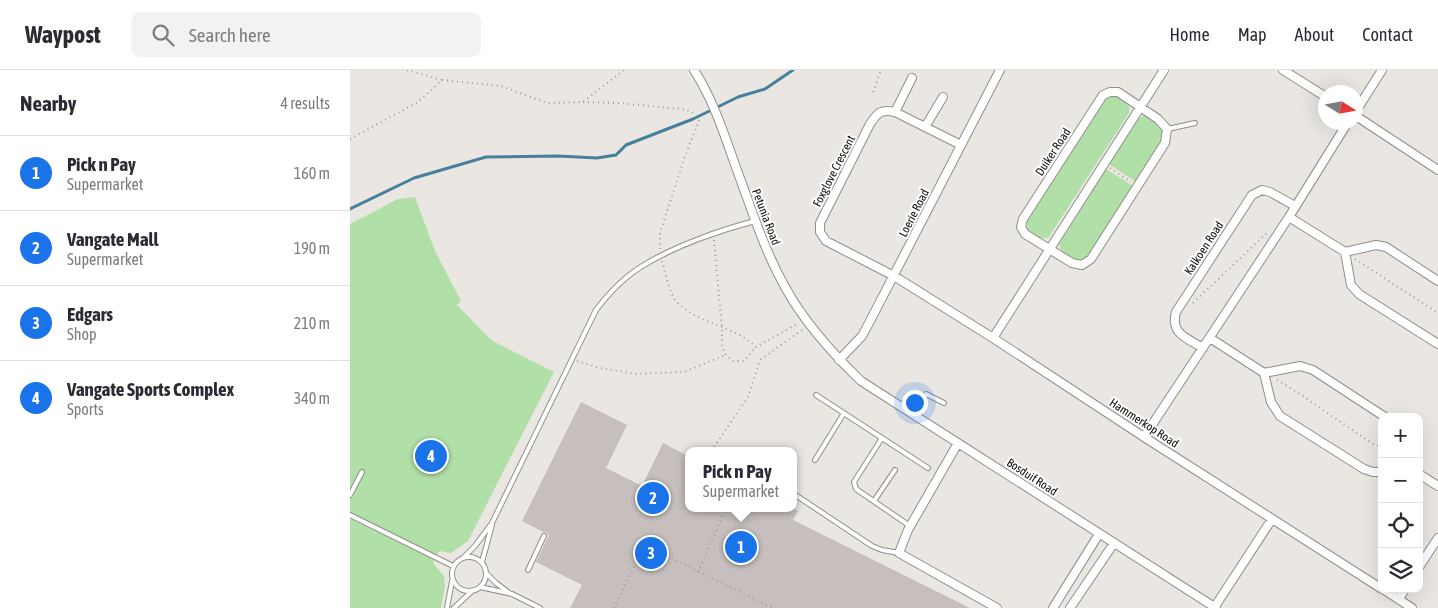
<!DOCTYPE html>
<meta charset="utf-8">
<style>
:root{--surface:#fff;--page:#f2f2f3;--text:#2b2b33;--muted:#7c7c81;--line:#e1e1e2;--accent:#1a73e8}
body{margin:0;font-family:"Asap Condensed",sans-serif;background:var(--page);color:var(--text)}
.controls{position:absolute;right:15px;bottom:15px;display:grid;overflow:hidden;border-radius:10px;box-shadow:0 5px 20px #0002}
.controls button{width:45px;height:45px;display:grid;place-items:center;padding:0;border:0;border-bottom:1px solid var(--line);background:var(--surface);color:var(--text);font:25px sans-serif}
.compass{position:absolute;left:968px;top:15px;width:45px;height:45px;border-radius:50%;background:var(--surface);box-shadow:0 5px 20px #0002;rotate:101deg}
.you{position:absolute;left:564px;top:332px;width:18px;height:18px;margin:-12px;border:4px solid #fff;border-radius:50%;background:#1a73e8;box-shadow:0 0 0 8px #1a73e833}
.badge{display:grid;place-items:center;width:32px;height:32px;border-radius:50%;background:var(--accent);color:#fff;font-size:16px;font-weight:700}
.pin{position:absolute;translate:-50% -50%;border:2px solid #fff;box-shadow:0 1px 5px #0006}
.popup{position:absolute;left:335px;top:377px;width:112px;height:65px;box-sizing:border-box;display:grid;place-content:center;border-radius:10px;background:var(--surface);filter:drop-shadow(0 1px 4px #0005);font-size:16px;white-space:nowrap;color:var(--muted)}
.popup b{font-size:19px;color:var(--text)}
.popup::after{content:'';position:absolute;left:50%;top:100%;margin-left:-10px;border:10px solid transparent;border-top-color:var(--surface)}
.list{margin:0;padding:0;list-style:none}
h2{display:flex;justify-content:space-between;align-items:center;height:65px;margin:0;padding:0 20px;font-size:21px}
h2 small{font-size:16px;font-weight:400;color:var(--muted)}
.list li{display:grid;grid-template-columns:32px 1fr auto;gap:15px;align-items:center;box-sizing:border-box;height:75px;padding:0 20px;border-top:1px solid var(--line)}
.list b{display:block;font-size:19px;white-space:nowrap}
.list p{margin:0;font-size:16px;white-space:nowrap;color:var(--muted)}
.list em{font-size:16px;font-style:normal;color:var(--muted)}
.icon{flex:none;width:28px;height:28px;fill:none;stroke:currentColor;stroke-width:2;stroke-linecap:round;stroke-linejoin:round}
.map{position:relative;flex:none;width:1088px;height:538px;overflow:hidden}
header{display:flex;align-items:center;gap:30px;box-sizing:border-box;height:70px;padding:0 25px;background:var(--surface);border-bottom:1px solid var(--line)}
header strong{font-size:24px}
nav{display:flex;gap:28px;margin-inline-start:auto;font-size:18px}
.search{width:350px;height:45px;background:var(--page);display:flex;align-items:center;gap:12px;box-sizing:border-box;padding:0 18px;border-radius:10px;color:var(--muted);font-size:19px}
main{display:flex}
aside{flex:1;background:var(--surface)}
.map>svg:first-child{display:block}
.green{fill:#b0e0a7}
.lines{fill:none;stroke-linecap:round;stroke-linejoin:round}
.stream{stroke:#47809c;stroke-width:3}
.building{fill:#c6bfbd}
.service-casing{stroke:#918e89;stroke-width:6}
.minor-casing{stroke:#918e89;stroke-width:10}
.path{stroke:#9d9b97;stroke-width:2;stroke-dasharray:1 4;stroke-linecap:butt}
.service{stroke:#fff;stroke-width:4}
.minor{stroke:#fff;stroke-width:8}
.labels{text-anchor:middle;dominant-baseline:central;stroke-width:4;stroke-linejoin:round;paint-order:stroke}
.street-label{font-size:12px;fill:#0f0e0c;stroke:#fff}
</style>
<header>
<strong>Waypost</strong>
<div class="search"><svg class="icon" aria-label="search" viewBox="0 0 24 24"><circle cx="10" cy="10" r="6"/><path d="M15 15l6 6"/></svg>Search here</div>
<nav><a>Home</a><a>Map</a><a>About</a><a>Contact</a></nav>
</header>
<main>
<aside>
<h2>Nearby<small>4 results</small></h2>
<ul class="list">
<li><span class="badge">1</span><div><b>Pick n Pay</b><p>Supermarket</p></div><em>160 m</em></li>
<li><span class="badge">2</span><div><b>Vangate Mall</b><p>Supermarket</p></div><em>190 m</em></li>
<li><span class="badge">3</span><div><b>Edgars</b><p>Shop</p></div><em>210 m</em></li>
<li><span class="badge">4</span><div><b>Vangate Sports Complex</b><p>Sports</p></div><em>340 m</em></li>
</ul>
</aside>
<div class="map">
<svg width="1088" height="538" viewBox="0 0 1088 538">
<rect width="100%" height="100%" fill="#eae7e2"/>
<path class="green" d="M760 25C770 26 782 32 779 43L699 167C691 171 685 165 678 160L676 151 756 28Z
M794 45 799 47 813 58 814 69 786 112 759 94 788 49Z
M756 99 783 116 738 187 726 190 712 182 709 174Z
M65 127 85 181 111 231 107 235 141 270 204 302 118 471 101 483 89 481 83 493 94 506 95 516 91 538H0V154L48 129Z"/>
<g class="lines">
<path class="stream" d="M0 139 64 108 136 87 208 86 247 88 266 85 276 75 343 49 388 27 415 19 443 0"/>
</g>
<path class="building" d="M231 332 277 355 256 398 292 416 313 373 338 386V438H443L448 441 443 450 620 538H220L232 515 186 492 199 465 172 451Z"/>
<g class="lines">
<g class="service-casing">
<path id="service" d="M818 59 845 53
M466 325 578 398
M561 343 576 324 594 333
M532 368 504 412 506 419 560 456
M465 390 494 343
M444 424 522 476 532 480 549 483
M0 425 12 402
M524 431 545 400
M0 445 103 496
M102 504a17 17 0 1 1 34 0a17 17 0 1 1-34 0Z
M114 487 125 476 142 453 246 240C259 223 275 206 294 195 325 176 370 160 405 151
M132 492 142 455
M178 500 194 466
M136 503 146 513 158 522
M130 517 162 524 190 538
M97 538 102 511
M104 538 122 521"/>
</g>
<g class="minor-casing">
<path id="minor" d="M344 0C366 34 377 74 391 111 404 147 416 183 435 217 454 252 482 283 511 311L866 538
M933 0 976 27
M760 22H768L808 49 817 59 815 73 741 189 732 195 722 193 675 164 671 157 673 149 753 25Z
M1006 41 1032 0
M545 42 562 8
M1006 46 1088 100
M575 57 593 27
M611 75 545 42C531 39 528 42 520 54L470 153V162L476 171 544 206 643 268 794 367 1032 519
M939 147 995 182 1026 175 1036 177 1088 211
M995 182 1001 215 1009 224 1088 274
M643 268 814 0
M860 268 914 303 950 296 963 300 1035 347
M853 278C837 268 820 264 826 242L902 125 912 120 920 122 945 136
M489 290 512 266 519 253 650 0
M914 303 921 332 930 346 1014 399 1023 402H1032
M794 367 939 147 998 52
M608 373 558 460 549 483 647 538
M1069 404 1088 416
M1069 497 1088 468
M1033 519 1062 538
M1049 529 1055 519
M703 538 749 464
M720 538 764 473
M864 538 922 449"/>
</g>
<path class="path" d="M57 0 92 10
M523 22 531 0
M233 32 268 33 331 39C340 41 345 42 349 51L335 86 310 163V179
M0 69 68 32 92 10 151 16 197 33 233 32 274 0
M760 98 781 112
M364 170 372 258V276L376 285 383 291H394L406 277
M1005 189 1088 243
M312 191C315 201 320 224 326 231 348 255 384 255 406 277L447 254
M843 233 918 162
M227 291 250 298 286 304 306 303 334 302 375 285
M927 310C961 330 992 354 1025 375L1032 376
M364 377 398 327 410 290 452 260
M348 502 376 438
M264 538 295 475 423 538"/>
<use href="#service" class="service"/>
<use href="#minor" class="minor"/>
</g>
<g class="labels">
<g class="street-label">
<text transform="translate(703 82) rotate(-57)">Duiker Road</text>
<text transform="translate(484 101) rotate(-63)">Foxglove Crescent</text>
<text transform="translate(564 143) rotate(-63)">Loerie Road</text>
<text transform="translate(416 147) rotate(69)">Petunia Road</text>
<text transform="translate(854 178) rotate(-57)">Kalkoen Road</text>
<text transform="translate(794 353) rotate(33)">Hammerkop Road</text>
<text transform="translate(682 407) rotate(33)">Bosduif Road</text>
</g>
</g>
</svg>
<div class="controls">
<button>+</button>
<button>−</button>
<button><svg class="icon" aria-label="locate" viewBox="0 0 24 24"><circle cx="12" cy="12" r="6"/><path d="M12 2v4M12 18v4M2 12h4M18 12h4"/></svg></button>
<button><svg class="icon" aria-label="layers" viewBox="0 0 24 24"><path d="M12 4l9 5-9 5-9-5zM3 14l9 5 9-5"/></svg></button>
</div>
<svg class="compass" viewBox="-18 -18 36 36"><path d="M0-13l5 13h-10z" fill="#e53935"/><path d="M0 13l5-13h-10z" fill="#7c7c81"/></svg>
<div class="you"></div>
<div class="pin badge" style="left:391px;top:477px">1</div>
<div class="popup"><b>Pick n Pay</b>Supermarket</div>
<div class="pin badge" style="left:303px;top:428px">2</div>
<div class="pin badge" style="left:301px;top:483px">3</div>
<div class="pin badge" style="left:81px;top:386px">4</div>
</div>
</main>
